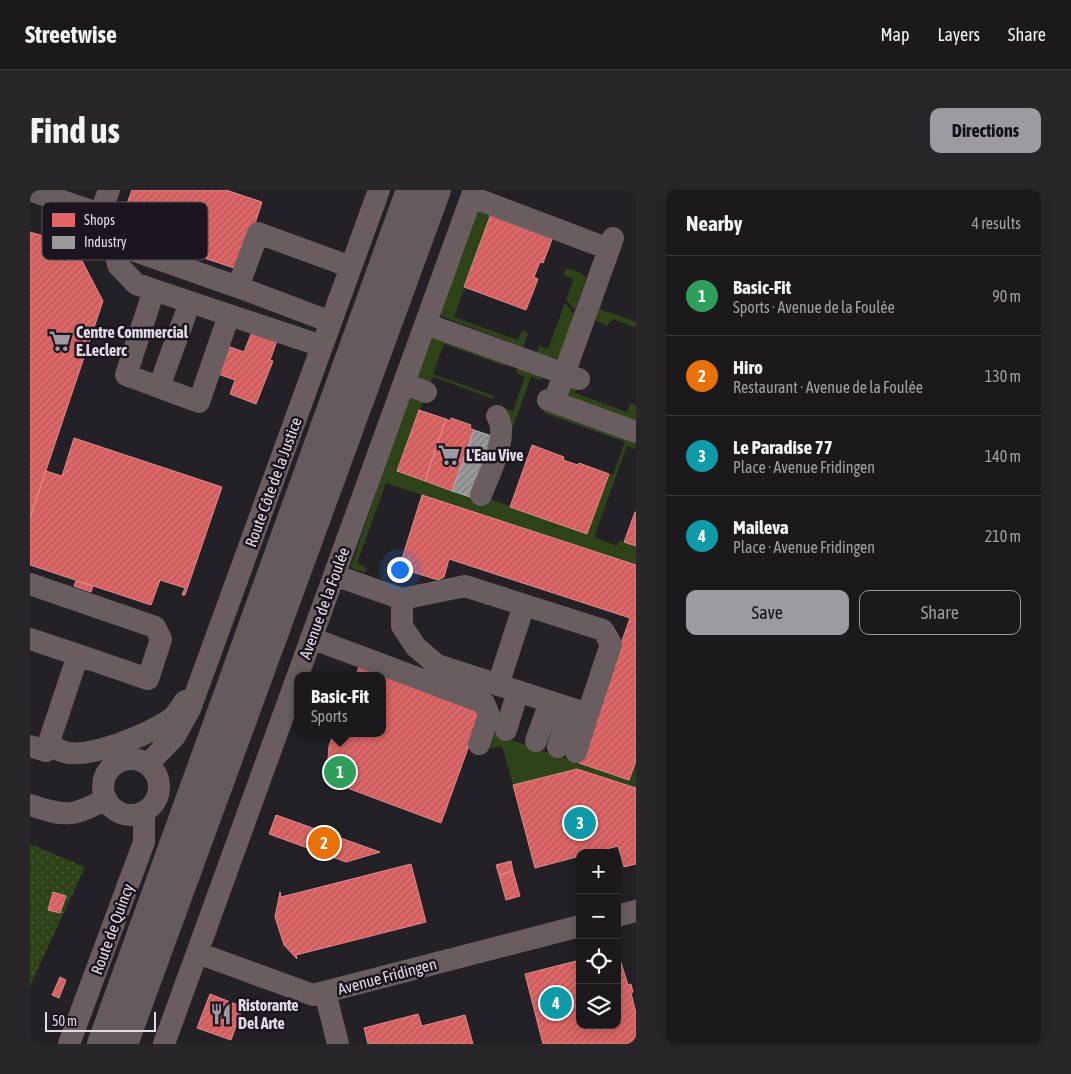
<!DOCTYPE html>
<meta charset="utf-8">
<style>
:root{--surface:#1b191c;--page:#282629;--text:#f1f3f6;--muted:#a0a0a3;--line:#39383b;--accent:#9e9aa2}
body{margin:0;font-family:"Asap Condensed",sans-serif;background:var(--page);color:var(--text)}
.controls{position:absolute;right:15px;bottom:15px;display:grid;overflow:hidden;border-radius:10px;box-shadow:0 2px 12px #0003}
.controls button{width:45px;height:45px;display:grid;place-items:center;padding:0;border:0;border-bottom:1px solid var(--line);background:var(--surface);color:var(--text);font:25px sans-serif}
.scale{position:absolute;left:15px;bottom:12px;width:111px;box-sizing:border-box;padding-left:5px;border:2px solid #e0dbe4;border-top:0;font-size:14px;line-height:18px;white-space:nowrap;color:#e0dbe4;-webkit-text-stroke:4px #1c1520;paint-order:stroke}
.you{position:absolute;left:369px;top:379px;width:18px;height:18px;margin:-12px;border:4px solid #fff;border-radius:50%;background:#1a73e8;box-shadow:0 0 0 8px #1a73e833}
.badge{display:grid;place-items:center;width:32px;height:32px;border-radius:50%;background:var(--accent);color:#fff;font-size:16px;font-weight:700}
.pin{position:absolute;translate:-50% -50%;border:2px solid #fff;box-shadow:0 1px 5px #0006}
.popup{position:absolute;left:264px;top:482px;width:92px;height:65px;box-sizing:border-box;display:grid;place-content:center;border-radius:10px;background:var(--surface);filter:drop-shadow(0 1px 4px #0005);font-size:16px;white-space:nowrap;color:var(--muted)}
.popup b{font-size:19px;color:var(--text)}
.popup::after{content:'';position:absolute;left:50%;top:100%;margin-left:-10px;border:10px solid transparent;border-top-color:var(--surface)}
.list{margin:0;padding:0;list-style:none}
h2{display:flex;justify-content:space-between;align-items:center;height:65px;margin:0;padding:0 20px;font-size:21px}
h2 small{font-size:16px;font-weight:400;color:var(--muted)}
.list li{display:grid;grid-template-columns:32px 1fr auto;gap:15px;align-items:center;box-sizing:border-box;height:80px;padding:0 20px;border-top:1px solid var(--line)}
.list b{display:block;font-size:19px;white-space:nowrap}
.list p{margin:0;font-size:16px;white-space:nowrap;color:var(--muted)}
.list em{font-size:16px;font-style:normal;color:var(--muted)}
.actions{display:flex;gap:10px;padding:15px 20px}
.actions a{flex:1;padding:11px 0;border:1px solid var(--accent);border-radius:10px;text-align:center;font-size:18px;color:var(--accent)}
.actions .main{background:var(--accent);color:#111}
.icon{flex:none;width:28px;height:28px;fill:none;stroke:currentColor;stroke-width:2;stroke-linecap:round;stroke-linejoin:round}
.map{position:relative;flex:none;width:606px;height:854px;overflow:hidden;border-radius:10px}
header{display:flex;align-items:center;gap:30px;box-sizing:border-box;height:70px;padding:0 25px;background:var(--surface);border-bottom:1px solid var(--line)}
header strong{font-size:24px}
nav{display:flex;gap:28px;margin-inline-start:auto;font-size:18px}
.intro{display:flex;align-items:center;justify-content:space-between;box-sizing:border-box;height:120px;padding:0 30px}
h1{margin:0;font-size:35px}
.button{padding:12px 22px;border-radius:10px;background:var(--accent);color:#111;font-size:18px;font-weight:700}
main{display:flex;gap:30px;padding:0 30px}
aside{flex:1;background:var(--surface);border-radius:10px;box-shadow:0 2px 12px #0003}
.map>svg:first-child{display:block}
.green{fill:#2e4418}
.park{fill:url(#park-dots)}
.shops{fill:url(#shops-hatch);stroke:#e0898c}
.industry{fill:url(#industry-hatch);stroke:#aeadb0}
.lines{fill:none;stroke-linecap:round;stroke-linejoin:round}
.minor{stroke:#695d5f;stroke-width:22}
.highway{stroke:#655a5d;stroke-width:28}
.labels{text-anchor:middle;dominant-baseline:central;stroke-width:5;stroke-linejoin:round;paint-order:stroke}
.poi-label{font-size:16px;font-weight:bold;fill:#e0dbe4;stroke:#1c1520;text-anchor:start}
.street-label{font-size:16px;fill:#e0dbe4;stroke:#1c1520}
.key{fill:#1c1520;stroke:#57505b;stroke-width:1}
.key-label{font-size:14px;fill:#e0dbe4}
</style>
<header>
<strong>Streetwise</strong>
<nav><a>Map</a><a>Layers</a><a>Share</a></nav>
</header>
<div class="intro"><h1>Find us</h1><a class="button">Directions</a></div>
<main>
<div class="map">
<svg width="606" height="854" viewBox="0 0 606 854">
<defs>
<pattern id="park-dots" width="8" height="8" patternUnits="userSpaceOnUse" patternTransform="scale(1.25)"><rect width="8" height="8" fill="#2e4418"/><path d="M2 2h.1M6 6h.1" fill="none" stroke="#4c5e39" stroke-width="1.8" stroke-linecap="round"/></pattern>
<pattern id="shops-hatch" width="6" height="6" patternUnits="userSpaceOnUse" patternTransform="scale(1.25)"><rect width="6" height="6" fill="#e06666"/><path d="M-1 1l2-2M0 6l6-6M5 7l2-2" fill="none" stroke="#b15b5c"/></pattern>
<pattern id="industry-hatch" width="6" height="6" patternUnits="userSpaceOnUse" patternTransform="scale(1.25)"><rect width="6" height="6" fill="#999"/><path d="M-1 1l2-2M0 6l6-6M5 7l2-2" fill="none" stroke="#7f7f80"/></pattern>
</defs>
<rect width="100%" height="100%" fill="#242126"/>
<path class="green" d="M448 16 462 21 424 127 488 150 492 140 498 143 493 157 411 126 410 122Z
M536 78 551 83 556 88 545 120 536 109 544 89 534 85Z
M573 110 570 119 606 132V138L583 129 577 136 566 131 563 125 569 111Z
M535 113 544 124 529 168 527 169 507 162 509 156 518 159Z
M403 145 473 167 475 176 414 154 403 184 464 206 463 209 403 187 399 195 387 187Z
M493 175 513 186 511 190 501 187 457 308 557 344 579 284 583 285 595 252 514 223 516 216 606 252 605 259 597 256 564 347 587 356 589 350 606 356V375L356 293 327 373 337 378 335 383 322 378 321 376 378 210 382 207 394 209 368 281 454 312 474 218 483 221 495 187 486 183V180Z
M540 191 548 194 545 203 597 222 601 213 606 215V234L538 209 536 203Z
M464 544 599 590 606 571V598L547 579 483 595 472 556 459 558Z"/>
<path class="park" d="M0 654 55 677 0 796Z"/>
<path class="shops" d="M102 0H196L232 12 210 80 99 43 103 30 92 27Z
M462 21 524 44 513 73 510 72 504 87 508 89 496 120 434 97Z
M0 42 20 48 15 65 36 72 39 63 50 67 73 111 0 328Z
M223 139 248 148 240 170 243 171 226 214 200 204 205 190 182 182 192 154 214 162Z
M389 220 416 229 395 291 367 281Z
M421 228 441 235 440 238 444 240 422 301 395 291 416 229 420 231Z
M44 248 192 297 155 405H152L155 398 130 390 121 415 0 375V328L16 281 32 286Z
M502 255 534 267 533 270 548 275 549 273 579 284 557 344 480 317Z
M392 305 606 375V571L599 590 549 573 600 428 419 369 414 387 408 390 369 378Z
M605 322H606V356L594 352Z
M46 391 63 396 61 402 44 396Z
M331 471 446 517 450 525 411 633 320 599 309 592 301 581 298 570 299 556 304 543H352V486H326Z
M547 579 606 598V674L594 677 588 656 562 663H550V666L505 678 483 595Z
M246 625 263 631 350 662 316 672 239 644Z
M481 671 483 681 469 685 466 675Z
M381 674 396 732 266 765 267 769 254 755 245 727 250 702 251 707Z
M483 681 490 706 476 710 469 685Z
M23 702 36 706 30 723 18 720Z
M587 760 598 795 601 794 603 802 601 803 606 823V854H513L495 784 550 770V835H587Z
M30 787 36 790 29 808 22 805Z
M180 804 213 817 208 831 212 833 211 837 206 836 201 850 167 838Z
M388 824 392 836 435 825 443 854H338L334 838Z"/>
<path class="industry" d="M444 240 465 247 443 308 422 301Z"/>
<g class="lines">
<path class="minor" d="M0 0 70 24
M442 7 579 59
M70 24 82 47 97 58 208 97
M70 24 79 0
M82 47 88 75 106 94 292 156
M124 100 96 185 169 212 199 125
M301 132 208 97 228 43 321 77
M396 134 549 189
M375 194 396 202
M129 197 160 112
M518 210 606 242
M524 212 583 48
M451 305C459 284 480 245 467 226
M304 385 372 409 435 396 573 440 581 454 558 524 407 475 386 457 372 436V409
M0 394 125 437 131 449 118 489 48 465 16 561 0 556
M281 448 454 513 459 525 449 554
M0 449 48 465
M468 495 494 415
M476 540 488 501
M506 551 520 512
M18 553C22 555 27 559 31 561 56 571 120 544 141 529 146 525 151 517 155 511
M528 557 540 519
M546 562 558 524
M73 597a28 28 0 1 1 56 0a28 28 0 1 1-56 0Z
M118 574 145 546 160 519 349 0
M0 615C36 627 42 627 76 609
M587 726 606 721
M168 763 283 805 550 736
M295 802 308 854
M39 854 114 652V622
M134 854 444 0"/>
<path class="highway" d="M71 854 380 0
M94 854 407 0"/>
</g>
<defs>
<g id="supermarket-bare" transform="scale(1.725)"><path d="M-6-5.5h2.5l.6 2H6L4.5 2H-2.5L-4.4-4H-6ZM-1.5 3.2a1.3 1.3 0 1 0 .1 0ZM3 3.2a1.3 1.3 0 1 0 .1 0Z" fill="#9e9aa2" stroke="#1c1520" stroke-width="2.5" paint-order="stroke"/></g>
<g id="restaurant-bare" transform="scale(1.725)"><path d="M-5-6h1v4h1v-4h1v4h1v-4h1v5L-1.5 .5V6h-2V.5L-5-1ZM5-6V6H3V1.5H1.5Q1.5-4 5-6Z" fill="#9e9aa2" stroke="#1c1520" stroke-width="2.5" paint-order="stroke"/></g>
</defs>
<g fill-rule="evenodd">
<use href="#supermarket-bare" x="30" y="151"/>
<use href="#supermarket-bare" x="419" y="265"/>
<use href="#restaurant-bare" x="191" y="824"/>
</g>
<g class="labels">
<g class="poi-label">
<text x="46" y="142">Centre Commercial<tspan x="46" dy="18">E.Leclerc</tspan></text>
<text x="436" y="265">L'Eau Vive</text>
<text x="208" y="815">Ristorante<tspan x="208" dy="18">Del Arte</tspan></text>
</g>
<g class="street-label">
<text transform="translate(243 292) rotate(-70)">Route Côte de la Justice</text>
<text transform="translate(294 413) rotate(-70)">Avenue de la Foulée</text>
<text transform="translate(82 739) rotate(-70)">Route de Quincy</text>
<text transform="translate(357 786) rotate(-15)">Avenue Fridingen</text>
</g>
</g>
<rect x="12" y="12" width="166" height="58" rx="8" class="key"/>
<rect x="22" y="23" width="23" height="14" fill="#e06666"/>
<rect x="22" y="46" width="23" height="13" fill="#999"/>
<g class="key-label">
<text x="54" y="35">Shops</text>
<text x="54" y="57">Industry</text>
</g>
</svg>
<div class="controls">
<button>+</button>
<button>−</button>
<button><svg class="icon" aria-label="locate" viewBox="0 0 24 24"><circle cx="12" cy="12" r="6"/><path d="M12 2v4M12 18v4M2 12h4M18 12h4"/></svg></button>
<button><svg class="icon" aria-label="layers" viewBox="0 0 24 24"><path d="M12 4l9 5-9 5-9-5zM3 14l9 5 9-5"/></svg></button>
</div>
<div class="scale">50 m</div>
<div class="you"></div>
<div class="pin badge" style="left:310px;top:582px;background:#2e9e5b">1</div>
<div class="popup"><b>Basic-Fit</b>Sports</div>
<div class="pin badge" style="left:294px;top:653px;background:#e8710a">2</div>
<div class="pin badge" style="left:550px;top:633px;background:#0f9aa8">3</div>
<div class="pin badge" style="left:526px;top:813px;background:#0f9aa8">4</div>
</div>
<aside>
<h2>Nearby<small>4 results</small></h2>
<ul class="list">
<li><span class="badge" style="background:#2e9e5b">1</span><div><b>Basic-Fit</b><p>Sports · Avenue de la Foulée</p></div><em>90 m</em></li>
<li><span class="badge" style="background:#e8710a">2</span><div><b>Hiro</b><p>Restaurant · Avenue de la Foulée</p></div><em>130 m</em></li>
<li><span class="badge" style="background:#0f9aa8">3</span><div><b>Le Paradise 77</b><p>Place · Avenue Fridingen</p></div><em>140 m</em></li>
<li><span class="badge" style="background:#0f9aa8">4</span><div><b>Maileva</b><p>Place · Avenue Fridingen</p></div><em>210 m</em></li>
</ul>
<div class="actions"><a class="main">Save</a><a>Share</a></div>
</aside>
</main>
